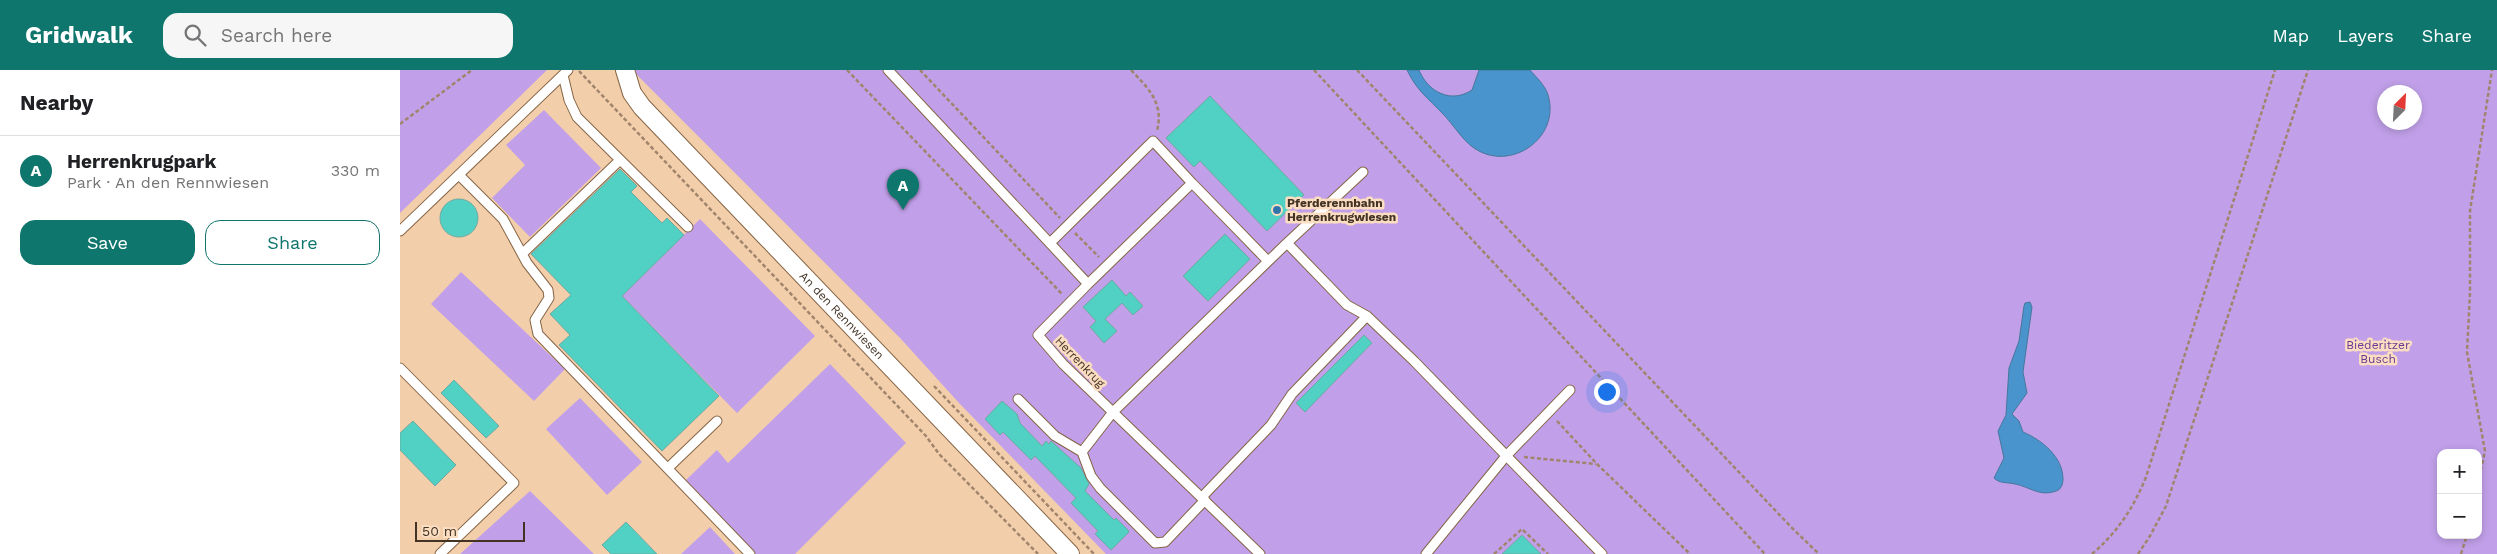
<!DOCTYPE html>
<meta charset="utf-8">
<style>
:root{--surface:#fff;--page:#f6f6f6;--text:#202124;--muted:#757577;--line:#e0e0e0;--accent:#0f766e}
body{margin:0;font-family:"Work Sans",sans-serif;background:var(--page);color:var(--text)}
.controls{position:absolute;right:15px;bottom:15px;display:grid;overflow:hidden;border-radius:10px;box-shadow:0 2px 8px #0003}
.controls button{width:45px;height:45px;display:grid;place-items:center;padding:0;border:0;border-bottom:1px solid var(--line);background:var(--surface);color:var(--text);font:25px sans-serif}
.compass{position:absolute;left:1977px;top:15px;width:45px;height:45px;border-radius:50%;background:var(--surface);box-shadow:0 2px 8px #0003;rotate:24deg}
.scale{position:absolute;left:15px;bottom:12px;width:110px;box-sizing:border-box;padding-left:5px;border:2px solid #423325;border-top:0;font-size:14px;line-height:18px;white-space:nowrap;color:#423325;-webkit-text-stroke:4px #fbddc1;paint-order:stroke}
.you{position:absolute;left:1206px;top:321px;width:18px;height:18px;margin:-12px;border:4px solid #fff;border-radius:50%;background:#1a73e8;box-shadow:0 0 0 8px #1a73e833}
.badge{display:grid;place-items:center;width:32px;height:32px;border-radius:50%;background:var(--accent);color:#fff;font-size:16px;font-weight:700}
.pin{position:absolute;translate:-50% -41px;filter:drop-shadow(0 1px 2px #0008)}
.pin::after{content:'';position:absolute;top:26px;width:18px;height:15px;background:inherit;clip-path:polygon(0 0,100% 0,50% 100%)}
.list{margin:0;padding:0;list-style:none}
h2{display:flex;justify-content:space-between;align-items:center;height:65px;margin:0;padding:0 20px;font-size:21px}
h2 small{font-size:16px;font-weight:400;color:var(--muted)}
.list li{display:grid;grid-template-columns:32px 1fr auto;gap:15px;align-items:center;box-sizing:border-box;height:70px;padding:0 20px;border-top:1px solid var(--line)}
.list b{display:block;font-size:19px;white-space:nowrap}
.list p{margin:0;font-size:16px;white-space:nowrap;color:var(--muted)}
.list em{font-size:16px;font-style:normal;color:var(--muted)}
.actions{display:flex;gap:10px;padding:15px 20px}
.actions a{flex:1;padding:11px 0;border:1px solid var(--accent);border-radius:15px;text-align:center;font-size:18px;color:var(--accent)}
.actions .main{background:var(--accent);color:#fff}
.icon{flex:none;width:28px;height:28px;fill:none;stroke:currentColor;stroke-width:2;stroke-linecap:round;stroke-linejoin:round}
.map{position:relative;flex:none;width:2097px;height:484px;overflow:hidden}
header{display:flex;align-items:center;gap:30px;box-sizing:border-box;height:70px;padding:0 25px;background:var(--accent);color:#fff}
header strong{font-size:24px}
nav{display:flex;gap:28px;margin-inline-start:auto;font-size:18px}
.search{width:350px;height:45px;background:var(--page);display:flex;align-items:center;gap:12px;box-sizing:border-box;padding:0 18px;border-radius:15px;color:var(--muted);font-size:19px}
main{display:flex}
aside{flex:1;background:var(--surface)}
.map>svg:first-child{display:block}
.green{fill:#c1a0e9;fill-rule:evenodd}
.water{fill:#4a94ce;stroke:#48779b}
.building{fill:#51d1c3;stroke:#6fa9a1}
.lines{fill:none;stroke-linecap:round;stroke-linejoin:round}
.service-casing{stroke:#856545;stroke-width:11}
.minor-casing{stroke:#856545;stroke-width:20}
.path{stroke:#a0856c;stroke-width:2.5;stroke-dasharray:4 2.5;stroke-linecap:butt}
.service{stroke:#fff;stroke-width:9}
.minor{stroke:#fff;stroke-width:18}
.poi-dot{fill:#3075aa;stroke:#fbddc1;stroke-width:2}
.labels{text-anchor:middle;dominant-baseline:central;stroke-width:5;stroke-linejoin:round;paint-order:stroke}
.poi-label{font-size:12px;font-weight:bold;fill:#423325;stroke:#fbddc1;text-anchor:start}
.street-label{font-size:12px;fill:#423325;stroke:#fbddc1}
.park-label{font-size:12px;fill:#673993;stroke:#fbddc1}
</style>
<header>
<strong>Gridwalk</strong>
<div class="search"><svg class="icon" aria-label="search" viewBox="0 0 24 24"><circle cx="10" cy="10" r="6"/><path d="M15 15l6 6"/></svg>Search here</div>
<nav><a>Map</a><a>Layers</a><a>Share</a></nav>
</header>
<main>
<aside>
<h2>Nearby<small></small></h2>
<ul class="list">
<li><span class="badge">A</span><div><b>Herrenkrugpark</b><p>Park · An den Rennwiesen</p></div><em>330 m</em></li>
</ul>
<div class="actions"><a class="main">Save</a><a>Share</a></div>
</aside>
<div class="map">
<svg width="2097" height="484" viewBox="0 0 2097 484">
<rect width="100%" height="100%" fill="#f3ceab"/>
<path class="green" d="M0 0H147L0 143Z
M232 0H2097V484H706L559 333 501 269ZM1984 22H2014V52H1984ZM2041 383H2078V465H2041Z
M144 40 201 98 130 167 92 128 125 95 106 75Z
M300 149 415 266 337 343 222 226Z
M61 202 165 299 134 331 31 234Z
M430 294 506 373 395 484H355L286 410 317 380 328 393Z
M180 328 242 392 207 425 146 359Z
M130 421 194 484H60Z
M310 457 335 484H281Z"/>
<path class="water" d="M1007 0H1019C1028 22 1051 34 1072 20L1079 0H1130C1136 7 1145 15 1148 25 1161 68 1110 103 1074 78 1062 70 1053 54 1043 44 1028 28 1017 21 1007 0Z
M1630 232 1632 237 1623 302 1627 323 1612 344 1619 351 1623 362C1642 370 1663 387 1663 409 1663 414 1661 420 1656 421 1640 427 1630 417 1615 414 1607 412 1600 414 1594 408L1604 388 1598 361 1606 345 1609 298 1619 271 1624 236 1625 233Z"/>
<path class="building" d="M810 26 904 125 867 161 800 91 794 97 766 68Z
M220 99 237 116 231 122 262 153 267 148 284 165 222 226 319 326 262 381 159 275 170 265 150 244 171 225 131 184Z
M40 148a19 19 0 1 1 38 0a19 19 0 1 1-38 0Z
M825 164 850 189 808 231 783 206Z
M712 210 726 226 730 222 743 236 733 245 722 233 705 249 717 261 704 273 690 257 696 251 683 237Z
M964 265 972 273 905 342 896 333Z
M54 310 99 356 86 368 41 323Z
M602 331 617 344 620 353 642 376 646 371 649 374 651 371 681 398 689 414 685 421 714 450 716 448 728 460 729 462 711 480 695 464 698 461 671 433 676 428 635 386 631 390 603 362 600 365 585 349Z
M13 351 56 395 35 416 0 380V363Z
M226 452 257 484H211L202 475Z
M1122 465 1141 484H1102Z"/>
<g class="lines">
<g class="service-casing">
<path id="service" d="M488 0 688 214 638 265 663 294 860 484
M163 5 169 30 177 47 288 157
M59 105 103 149 127 193 148 220 149 228 135 250 138 264 350 484
M792 113 867 190
M0 161 168 0
M650 173 753 71 792 113 688 214
M887 173 963 102
M122 184 220 90
M0 298 114 413 40 484
M618 329 655 366 682 382 691 406 700 418 755 473 765 472 805 430
M682 382 713 342 887 173 947 235 967 246 1014 291 1202 484
M268 398 317 351
M802 427 871 355 892 324 967 246
M1026 484 1106 386 1170 320"/>
</g>
<g class="minor-casing">
<g id="minor">
<path id="s1" d="M225 0 232 23 242 37 670 484"/>
</g>
</g>
<path class="path" d="M447 0 662 224
M520 0 660 148
M731 0C749 19 764 33 757 61
M914 0 1365 484
M957 0 1392 458 1419 484
M179 1 526 366 539 384 638 484
M0 54 72 0
M675 163 699 187
M534 316 694 484
M1157 351 1197 394 1290 484
M1124 387 1196 394
M2078 413 2085 381 2067 282 2070 223V141L2092 0
M1094 484 1122 459 1148 484
M1692 484C1717 463 1734 437 1746 407L1875 0
M1738 484 1750 466 1766 436 1908 0
M2061 484 2067 465"/>
<use href="#service" class="service"/>
<use href="#minor" class="minor"/>
</g>
<circle class="poi-dot" cx="877" cy="140" r="5"/>
<g class="labels">
<g class="poi-label">
<text x="887" y="133">Pferderennbahn<tspan x="887" dy="14">Herrenkrugwiesen</tspan></text>
</g>
<g class="street-label">
<text stroke="none"><textPath href="#s1" startOffset="330">An den Rennwiesen</textPath></text>
<text transform="translate(680 292) rotate(46)">Herrenkrug</text>
</g>
<g class="park-label">
<text x="1978" y="275">Biederitzer<tspan x="1978" dy="14">Busch</tspan></text>
</g>
</g>
</svg>
<div class="controls">
<button>+</button>
<button>−</button>
</div>
<svg class="compass" viewBox="-18 -18 36 36"><path d="M0-13l5 13h-10z" fill="#e53935"/><path d="M0 13l5-13h-10z" fill="#757577"/></svg>
<div class="scale">50 m</div>
<div class="you"></div>
<div class="pin badge" style="left:503px;top:140px">A</div>
</div>
</main>
